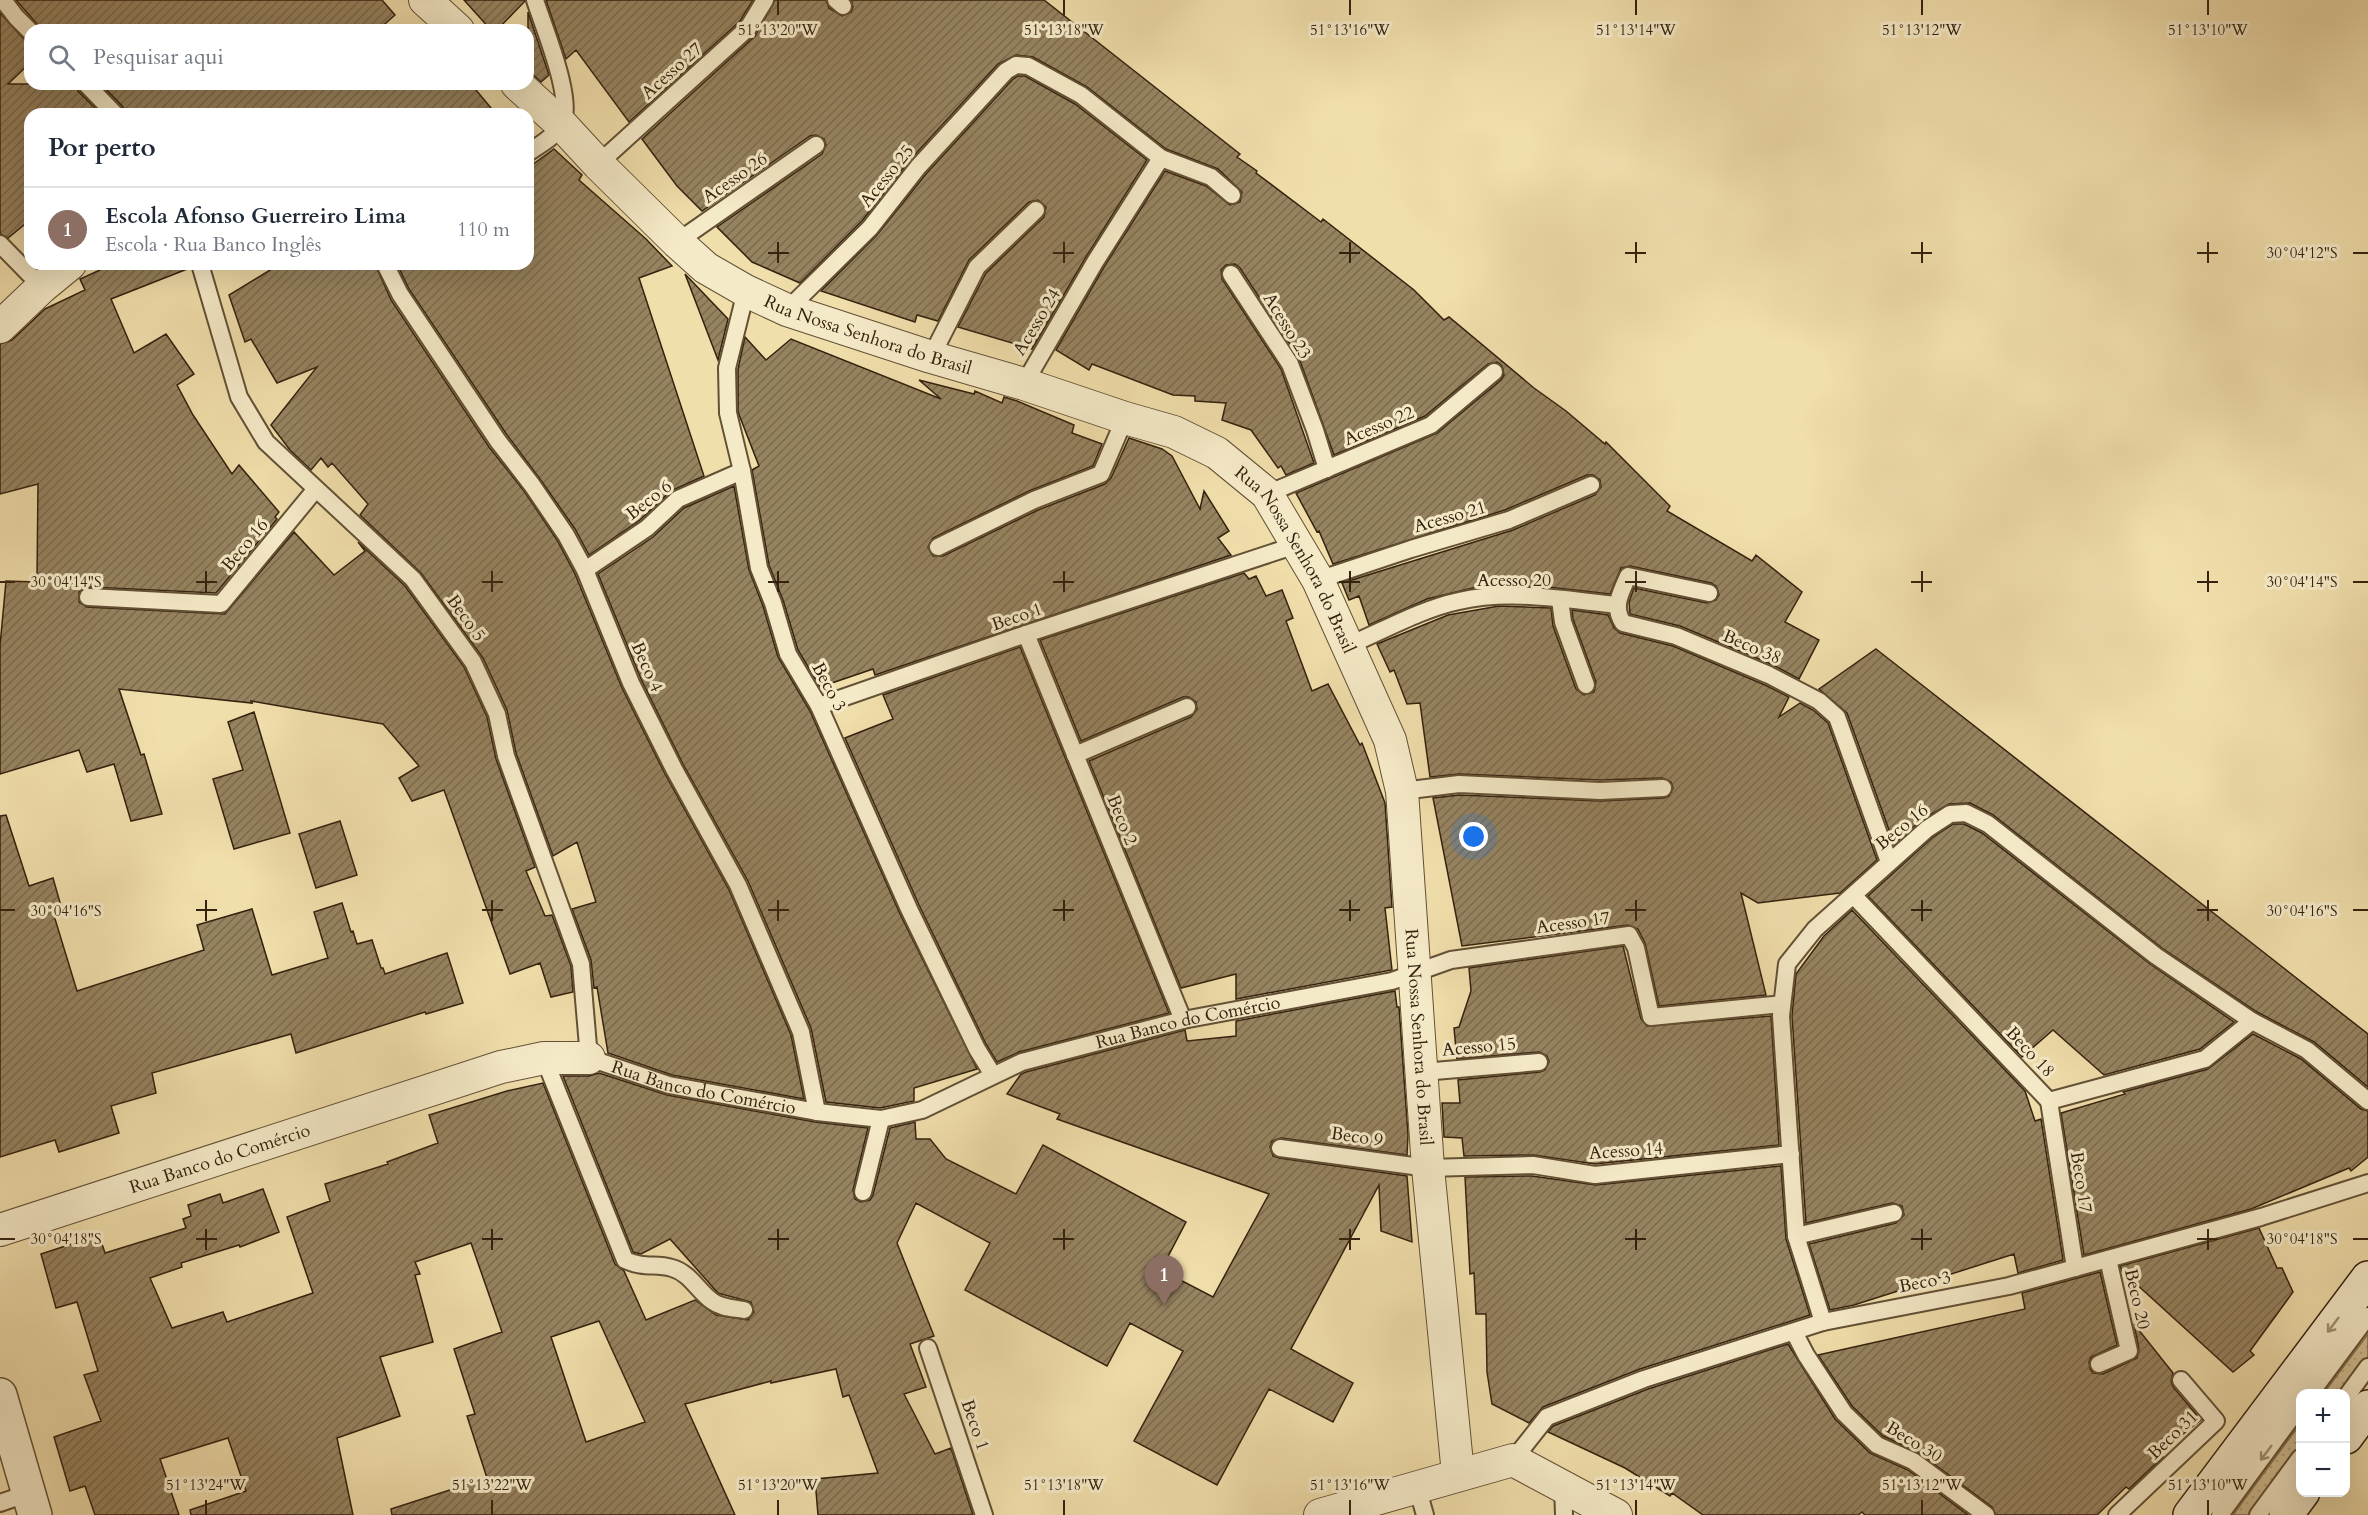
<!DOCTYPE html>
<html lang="pt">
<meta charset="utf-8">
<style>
:root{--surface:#fff;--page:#f2f2f3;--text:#1f2937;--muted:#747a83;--line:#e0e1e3;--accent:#d93025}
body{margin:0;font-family:Cardo,serif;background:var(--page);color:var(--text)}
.controls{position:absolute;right:18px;bottom:18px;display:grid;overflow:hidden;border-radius:12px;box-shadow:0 6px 24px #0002}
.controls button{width:54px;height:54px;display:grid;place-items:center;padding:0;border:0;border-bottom:2px solid var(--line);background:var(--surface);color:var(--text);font:30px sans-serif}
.you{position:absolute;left:1474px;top:837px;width:21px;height:21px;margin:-15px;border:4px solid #fff;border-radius:50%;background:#1a73e8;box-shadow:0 0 0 9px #1a73e833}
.badge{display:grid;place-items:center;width:39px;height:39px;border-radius:50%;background:var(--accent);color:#fff;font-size:20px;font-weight:700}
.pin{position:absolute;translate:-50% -50px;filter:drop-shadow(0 2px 3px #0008)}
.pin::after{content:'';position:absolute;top:32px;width:21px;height:18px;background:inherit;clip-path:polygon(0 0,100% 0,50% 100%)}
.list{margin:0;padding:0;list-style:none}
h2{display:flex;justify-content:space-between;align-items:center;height:78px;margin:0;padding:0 24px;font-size:26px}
h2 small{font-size:20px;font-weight:400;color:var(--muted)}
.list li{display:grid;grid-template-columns:39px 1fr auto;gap:18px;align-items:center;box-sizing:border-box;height:84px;padding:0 24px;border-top:2px solid var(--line)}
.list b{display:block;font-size:22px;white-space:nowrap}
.list p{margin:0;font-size:20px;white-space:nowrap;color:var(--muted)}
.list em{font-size:20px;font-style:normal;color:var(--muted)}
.icon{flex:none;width:33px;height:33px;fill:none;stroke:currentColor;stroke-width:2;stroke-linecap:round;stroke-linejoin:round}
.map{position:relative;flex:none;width:2368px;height:1515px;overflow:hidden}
.search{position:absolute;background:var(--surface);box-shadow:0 6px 24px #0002;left:24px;top:24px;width:510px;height:66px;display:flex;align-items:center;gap:15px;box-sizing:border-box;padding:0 21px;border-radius:18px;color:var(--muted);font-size:22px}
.panel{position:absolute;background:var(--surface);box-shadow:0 6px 24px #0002;left:24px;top:108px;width:510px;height:162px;border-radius:18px}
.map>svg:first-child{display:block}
.grass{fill:url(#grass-dots);stroke:#82704f;stroke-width:1.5}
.building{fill:url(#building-hatch);stroke:#34210e;stroke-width:1.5;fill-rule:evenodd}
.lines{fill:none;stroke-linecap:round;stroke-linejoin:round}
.service-casing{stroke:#635035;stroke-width:20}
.minor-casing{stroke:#635035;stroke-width:34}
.tertiary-casing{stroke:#635035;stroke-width:36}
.secondary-casing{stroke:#34210e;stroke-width:36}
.service{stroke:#f5eac8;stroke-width:16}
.minor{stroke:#f5eac8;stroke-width:32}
.tertiary{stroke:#f5eac8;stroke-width:33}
.secondary{stroke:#f5eac8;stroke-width:33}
.oneway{stroke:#9e9074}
.ticks{fill:none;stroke:#34210e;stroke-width:2}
.labels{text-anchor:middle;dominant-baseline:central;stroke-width:6;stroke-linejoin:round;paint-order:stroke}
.street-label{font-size:18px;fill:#34210e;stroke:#f5eac8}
.ticks-label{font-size:15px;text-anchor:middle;fill:#34210e;stroke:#f5eac8;stroke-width:6;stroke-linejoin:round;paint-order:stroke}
</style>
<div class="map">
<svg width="2368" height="1515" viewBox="0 0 2368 1515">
<defs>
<pattern id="grass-dots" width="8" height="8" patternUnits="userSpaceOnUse" patternTransform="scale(1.5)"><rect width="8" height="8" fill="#d0be90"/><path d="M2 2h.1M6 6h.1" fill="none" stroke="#b3a37b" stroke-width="1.8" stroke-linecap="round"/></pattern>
<pattern id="building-hatch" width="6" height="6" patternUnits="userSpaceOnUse" patternTransform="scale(1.5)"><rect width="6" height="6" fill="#968360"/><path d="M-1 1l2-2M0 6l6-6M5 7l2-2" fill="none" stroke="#7b6b4e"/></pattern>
</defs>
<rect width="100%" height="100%" fill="#f0deab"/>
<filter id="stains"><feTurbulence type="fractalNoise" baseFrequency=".00333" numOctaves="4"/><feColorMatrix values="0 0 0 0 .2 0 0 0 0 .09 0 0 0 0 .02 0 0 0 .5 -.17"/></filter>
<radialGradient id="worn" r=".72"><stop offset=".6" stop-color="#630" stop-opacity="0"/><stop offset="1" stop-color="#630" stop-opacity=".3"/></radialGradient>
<path class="grass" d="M2368 1334V1357L2340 1393 2323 1394Z
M2300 1424V1447L2250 1515H2233Z"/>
<path class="building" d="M16 0H382L395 15 378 30H40L37 24Z
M464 0H525V1L497 30H491Z
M546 0H753L740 21 629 122 576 50 566 59Z
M775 0H826L829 8 842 16 851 12 853 7 851 0H1044L1240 154 1237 157 1257 171 1256 173 1321 222 1323 219 1414 290 1444 320 1449 317 1534 388 1566 411 1605 444 1606 442 1670 506 1667 511 1752 561 1756 555 1802 592 1785 622 1819 640 1799 679 1773 665 1680 626 1630 614 1629 602 1634 588 1707 603 1716 600 1719 595 1716 586 1711 583 1630 566 1621 568 1610 594 1539 586 1477 587 1427 599 1369 625 1359 596 1349 600 1342 583 1513 530 1595 495 1601 487 1600 480 1593 475H1587L1505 510 1333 564 1319 531 1317 532 1296 493 1437 433 1501 380 1504 375 1502 366 1497 362 1488 364 1425 416 1334 455 1299 358 1240 268 1235 264 1226 265 1221 270 1222 279 1281 369 1314 463 1286 475 1281 466 1278 468 1251 430 1222 420 1226 403 1195 401V396L1173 395 1092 364 1089 370 1056 350 1104 267 1165 171 1206 186 1230 205 1240 202 1242 192 1218 169 1166 149 1087 87 1033 57 1016 55 998 64 910 160 862 221 800 283 752 262 717 227 822 154 826 145 824 139 816 135 810 136 702 211 677 186 642 139 755 36Z
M528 12 549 75 541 82 528 70Z
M0 13 23 38 30 41V63L8 84H76L78 91 100 113 30 114V220L8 238 0 234Z
M1018 76H1025L1075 104 1147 160 1086 257 1032 349 958 327 986 273 1044 217 1046 207 1038 200 1029 202 969 260 938 321 917 315 915 322 821 291 877 235 926 174 1013 79Z
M101 84H471L496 114H125L123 107Z
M554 149 582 175 579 180 646 239 672 266 639 278 704 476 671 491 640 520 589 555 575 529 540 479 507 435 409 289 397 264H528V168Z
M113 264H190V268L111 299 134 353 166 334 194 374 177 385 193 415 232 474 239 465 279 512 275 517 277 519 216 593 89 587 79 592V602L87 607 225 614 294 532 334 575 365 551 358 542 405 586 464 667 487 717 496 759 535 867 526 871 545 916 552 915 571 966 573 992 551 997 540 963 510 974 444 790 412 801 399 778 419 766 383 724 251 701 252 703 119 689 141 755 144 754 162 814 131 821 114 764 87 772 79 750 0 774V646L6 581 36 582 37 578 38 484 0 494V344L12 340 45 309 85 290 80 279Z
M280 264H375L391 300 489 447 524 491 557 540 575 574 622 688 665 774 729 890 791 1035 804 1099 672 1075 608 1053 597 987 594 988 591 960 572 909 596 902 577 842 553 856 516 753 507 710 483 658 421 573 360 515 368 504 332 463 328 467 321 458 311 470 290 450 271 425 317 367 277 383 251 339 245 342 229 295Z
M685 274 728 319 718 360Z
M745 337 766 360 791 339 941 399 919 380 974 394 975 391 1002 403 1004 397 1017 401 1074 425 1072 433 1102 444 1093 466 1029 491 933 538 928 547 933 556H943L1038 510 1105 484 1111 478 1129 438 1162 449 1172 456 1200 509 1204 491 1229 531 1218 538 1231 555 875 675 873 669 820 687 798 650 783 600 769 565 752 470 759 466 738 412V369Z
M734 486 749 570 763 606 778 657 810 711 900 914 977 1069 914 1088V1101L880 1108 826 1102 811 1028 748 881 683 764 641 679 598 574 653 537 684 508Z
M1244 573 1249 579 1256 576 1266 596 1282 590 1293 618 1286 621 1312 691 1328 684 1360 745 1362 743 1385 803 1392 907 1385 908 1392 970 1236 999V974L1181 988 1089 761 1191 717 1197 709 1196 702 1189 697H1183L1081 741 1040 640Z
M1499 606 1551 608 1553 626 1576 689 1584 695 1594 692 1596 682 1573 619 1572 610 1608 615 1614 628 1620 633 1673 646 1765 685 1789 697 1779 717 1800 703 1813 710 1828 723 1877 860 1840 893 1758 903 1741 893 1766 995 1659 1006 1645 943 1638 929 1628 925 1462 946 1433 798 1459 795 1600 801 1664 798 1669 796 1673 788 1671 782 1662 778 1600 780 1459 774 1430 777 1420 703 1407 704 1394 670 1390 672 1377 644 1448 615Z
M1020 647 1169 1013 1019 1052 997 1062 986 1044 919 905 845 738 893 719 883 695Z
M1876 649 2368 1034V1087L2314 1042 2257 1012 2162 948 1993 815 1970 803 1949 804 1921 820 1894 844 1847 713 1819 689Z
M254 712 290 833 234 849 213 779 243 770 228 722Z
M6 815 29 886 53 878 61 906 52 909 77 991 204 950 197 925 252 909 272 975 328 958 314 912 342 903 351 932 353 931 357 944 372 940 381 968H383L385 974 447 953 463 1003 426 1014 425 1012 296 1053 291 1034 152 1073 156 1093 111 1106 119 1133 59 1152 55 1140 0 1157V816Z
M340 821 357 875 316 888 299 834Z
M1953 824H1964L1982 833 2150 964 2234 1022 2200 1049 2104 1075 2053 1030 2022 1057 1868 896 1933 837Z
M1852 910 2025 1091 2035 1121 2041 1119 2063 1260 2018 1273 2014 1254 1854 1305 1830 1310 1809 1244 1896 1223 1904 1215 1902 1206 1892 1203 1806 1223 1792 1016 1796 974 1824 936Z
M1623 946 1641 1019 1647 1026 1771 1016 1779 1145 1595 1164 1533 1155 1464 1156 1462 1138 1444 1137 1442 1103H1460L1458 1080 1540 1072 1545 1070 1549 1062 1547 1056 1539 1052 1457 1059 1454 1028 1459 1027 1471 991 1469 968Z
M1395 991 1397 1007H1399L1408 1135 1407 1155 1281 1138 1272 1141 1270 1147 1273 1156 1279 1158 1407 1176 1412 1242 1381 1231 1379 1185 1291 1349 1353 1383 1333 1422 1269 1389 1217 1485 1134 1441 1183 1351 1130 1323 1107 1366 965 1290 990 1243 916 1203 897 1243 934 1336 910 1344 926 1387 904 1394 935 1454 951 1448 973 1515H818L815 1479 878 1473 849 1395 843 1397 836 1369 771 1383V1381L685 1404 735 1515H392L391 1509 487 1478 467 1416 475 1414 454 1349 502 1332 471 1243 415 1262 420 1274 415 1275 433 1342 380 1357 400 1416 337 1438 353 1515H191L190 1510 246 1491 228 1438 160 1459 179 1515H95L85 1486 70 1491 54 1437 101 1421 84 1375 98 1371 77 1302 56 1308 41 1254 99 1235 105 1253 186 1228 183 1219 191 1216 188 1205 220 1194 223 1203 263 1189 279 1232 240 1247 239 1245 181 1263 182 1267 150 1278 172 1328 223 1312 227 1322 313 1293 287 1217 330 1201 325 1184 388 1164 387 1162 438 1143 429 1115 507 1091 543 1083 615 1264 624 1271 646 1320 695 1300 716 1315 748 1320 754 1312 751 1302 718 1293 670 1239 641 1254 633 1252 563 1076H589L599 1073 667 1095 815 1122 868 1128 853 1190 855 1199 861 1202 870 1200 873 1195 890 1128 915 1122 916 1139H930L946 1159 1016 1194 1043 1145 1186 1222 1161 1270 1213 1297 1269 1194 1057 1119 1060 1114 1007 1094 1021 1074 1026 1072 1185 1030 1187 1041 1236 1036V1021ZM599 1321 645 1422 586 1442 551 1337Z
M2253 1034 2301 1059 2361 1109 2368 1111V1157L2351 1171 2349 1168 2251 1209 2084 1255 2061 1113 2125 1094 2123 1092 2208 1069Z
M1781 1166 1786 1239 1810 1315 1640 1369 1543 1407 1529 1423 1492 1404 1487 1372 1486 1314H1476L1474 1273 1470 1274 1465 1177 1532 1176 1596 1185Z
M2259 1228 2277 1268H2282L2293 1292 2250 1351 2254 1355 2233 1372 2122 1271 2120 1266Z
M2100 1272 2117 1345 2091 1357 2089 1362 2090 1369 2093 1373 2103 1374 2137 1358 2139 1349 2134 1324 2173 1373 2171 1381 2173 1387 2201 1420 2159 1453 2163 1457 2129 1489 2126 1487 2097 1515H1996L1992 1507 1919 1453 1883 1436 1852 1406 1818 1355 2025 1309 2022 1293Z
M1788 1344 1835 1419 1870 1453 1908 1470 1968 1515H1865L1862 1512 1858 1515H1703L1672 1493 1670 1496 1625 1468 1548 1432 1553 1426 1648 1389Z"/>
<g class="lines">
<g class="service-casing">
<g id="service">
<path d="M3 0 16 17 30 31"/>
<path d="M836 0 843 6"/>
<path d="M86 84 115 114"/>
<path d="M528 153C539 145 553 138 561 126 576 103 543 26 535 0"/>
<path d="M598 164 748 28 765 0"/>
<path d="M677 242 816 145"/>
<path d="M0 244 42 287"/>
<path id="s1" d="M200 264 239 397 266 442 413 579 473 662 497 714 506 756 581 964 589 1058 669 1085 817 1112 881 1119 922 1110 1022 1062 1183 1020 1392 981 1451 960 1629 935 1636 948 1651 1017 1782 1004"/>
<path d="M385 264 400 294 498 441 532 485 566 535 585 570 631 683 674 769 738 885 801 1032 817 1112"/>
<path d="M1231 274 1290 364 1315 430 1327 469"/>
<path d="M746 291 727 368 728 413 742 471 759 568 773 603 788 654 819 706 909 909 977 1049 993 1075"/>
<path d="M787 310 870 228 918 167 1006 71 1016 65 1028 66 1081 95 1161 158 1211 177 1232 195"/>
<path d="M931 357 977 267 1036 210"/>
<path d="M1024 384 1095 262 1161 158"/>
<path d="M1267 494 1431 425 1494 372"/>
<path d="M938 547 1034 500 1101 474 1125 418"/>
<path d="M585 570 647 528 678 499 742 471"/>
<path d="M1318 580 1411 549 1509 520 1591 485"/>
<path d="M1709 593 1628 576C1621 593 1612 606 1623 623L1676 636 1769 675 1819 701 1837 717 1889 862"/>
<path d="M88 597 221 604 315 490"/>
<path d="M1560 600 1563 622 1586 685"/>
<path d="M1026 634 1183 1020"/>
<path d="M1347 646C1383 631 1421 609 1459 601 1510 589 1566 600 1617 605"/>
<path d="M819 706 1026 634 1296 545"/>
<path d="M1075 755 1187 707"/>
<path d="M1402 791 1459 784 1600 791 1663 788"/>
<path d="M1854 896 2049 1101 2205 1059 2252 1021"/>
<path d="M544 1058 625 1260C645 1269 655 1263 672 1268 690 1273 698 1291 712 1301 721 1308 733 1308 744 1310"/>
<path d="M1423 1072 1539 1062"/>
<path d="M2049 1101 2075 1268"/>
<path d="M1280 1148 1428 1168 1533 1165 1595 1175 1791 1154"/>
<path d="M863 1192 881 1119"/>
<path d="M1796 1236 1894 1213"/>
<path d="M1823 1322 1796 1236 1781 1016 1787 964 1815 929 1927 829 1950 814 1966 813 1988 824 2156 956 2252 1021 2307 1050 2368 1101"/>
<path d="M1794 1332 1806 1355 1844 1413 1877 1445 1913 1461 1986 1515"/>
<path d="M928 1348 984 1515"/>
<path d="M2099 1364 2129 1351 2108 1259"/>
<path d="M2310 1394 2368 1316"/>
<path d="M2346 1397 2368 1367"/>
<path d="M1513 1460 1547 1417 1644 1379 1823 1322 2009 1286 2261 1217 2368 1183"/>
<path d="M1563 1485 1564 1515"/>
<path d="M1417 1487 1425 1515"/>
<path d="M0 1503 29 1493"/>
<path d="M2117 1515 2216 1421 2181 1380"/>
<path d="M2220 1515 2300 1406"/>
<path d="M2258 1515 2300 1458"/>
</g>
</g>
<g class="minor-casing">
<g id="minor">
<path d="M425 0 458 30"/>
<path id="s2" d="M517 84 562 125 598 164 677 242 706 268 746 291 787 310 931 357 1024 384 1125 418 1174 432 1217 453 1267 494 1318 580 1390 740 1402 791 1428 1168 1458 1474"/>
<path d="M0 327 42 287 70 264"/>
<path id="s3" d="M0 1230 501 1067 544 1058H589"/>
<path d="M1320 1515 1513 1460 1616 1515"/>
</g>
</g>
<g class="tertiary-casing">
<path id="tertiary" d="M0 1395 35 1515"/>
</g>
<g class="secondary-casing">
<path id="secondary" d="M2346 1437 2368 1407
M2190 1515 2368 1278
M2286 1515 2303 1492"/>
</g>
<use href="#service" class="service"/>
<use href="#minor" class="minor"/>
<use href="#tertiary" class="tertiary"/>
<use href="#secondary" class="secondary"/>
</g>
<defs><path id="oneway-shaft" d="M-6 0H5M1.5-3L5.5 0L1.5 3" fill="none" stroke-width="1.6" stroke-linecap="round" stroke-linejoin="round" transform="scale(1.5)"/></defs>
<g class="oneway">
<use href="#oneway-shaft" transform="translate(2333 1325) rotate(127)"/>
<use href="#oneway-shaft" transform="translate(2266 1453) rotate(127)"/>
</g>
<path class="ticks" d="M778 0V15M1064 0V15M1350 0V15M1636 0V15M1922 0V15M2208 0V15M778 242V263M1064 242V263M1350 242V263M1636 242V263M1922 242V263M2208 242V263M768 253H789M1053 253H1074M1339 253H1360M1625 253H1646M1911 253H1932M2197 253H2218M2353 253H2368M206 571V592M492 571V592M778 571V592M1064 571V592M1350 571V592M1636 571V592M1922 571V592M2208 571V592M0 582H15M196 582H217M482 582H503M768 582H789M1053 582H1074M1339 582H1360M1625 582H1646M1911 582H1932M2197 582H2218M2353 582H2368M206 900V921M492 900V921M778 900V921M1064 900V921M1350 900V921M1636 900V921M1922 900V921M2208 900V921M0 910H15M196 910H217M482 910H503M768 910H789M1053 910H1074M1339 910H1360M1625 910H1646M1911 910H1932M2197 910H2218M2353 910H2368M206 1229V1250M492 1229V1250M778 1229V1250M1064 1229V1250M1350 1229V1250M1636 1229V1250M1922 1229V1250M2208 1229V1250M0 1239H15M196 1239H217M482 1239H503M768 1239H789M1053 1239H1074M1339 1239H1360M1625 1239H1646M1911 1239H1932M2197 1239H2218M2353 1239H2368M206 1500V1515M492 1500V1515M778 1500V1515M1064 1500V1515M1350 1500V1515M1636 1500V1515M1922 1500V1515M2208 1500V1515"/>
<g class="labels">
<g class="street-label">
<text transform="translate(672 71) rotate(-42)">Acesso 27</text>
<text transform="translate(887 176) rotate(-51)">Acesso 25</text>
<text transform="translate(735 178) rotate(-35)">Acesso 26</text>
<text transform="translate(1037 322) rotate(-59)">Acesso 24</text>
<text transform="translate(1287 326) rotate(58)">Acesso 23</text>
<text stroke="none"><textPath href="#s2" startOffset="440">Rua Nossa Senhora do Brasil</textPath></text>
<text transform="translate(1379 426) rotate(-23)">Acesso 22</text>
<text transform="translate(649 500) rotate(-38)">Beco 6</text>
<text transform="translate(1450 517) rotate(-16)">Acesso 21</text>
<text transform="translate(245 545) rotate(-50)">Beco 16</text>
<text stroke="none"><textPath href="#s2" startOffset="944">Rua Nossa Senhora do Brasil</textPath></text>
<text x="1514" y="580">Acesso 20</text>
<text transform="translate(1017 617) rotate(-19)">Beco 1</text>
<text transform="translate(466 618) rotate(54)">Beco 5</text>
<text transform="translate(1752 647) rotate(23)">Beco 38</text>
<text transform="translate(647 667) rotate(66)">Beco 4</text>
<text transform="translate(829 687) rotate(62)">Beco 3</text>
<text transform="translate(1122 820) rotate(68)">Beco 2</text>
<text transform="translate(1902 827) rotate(-39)">Beco 16</text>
<text transform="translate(1573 923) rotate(-8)">Acesso 17</text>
<text stroke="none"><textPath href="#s1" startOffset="1533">Rua Banco do Comércio</textPath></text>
<text stroke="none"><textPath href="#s2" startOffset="1448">Rua Nossa Senhora do Brasil</textPath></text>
<text transform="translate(1479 1047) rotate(-5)">Acesso 15</text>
<text transform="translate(2030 1052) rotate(47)">Beco 18</text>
<text stroke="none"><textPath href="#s1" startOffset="1029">Rua Banco do Comércio</textPath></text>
<text transform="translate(1357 1137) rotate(8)">Beco 9</text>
<text transform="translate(1626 1151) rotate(-4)">Acesso 14</text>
<text stroke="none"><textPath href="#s3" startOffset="231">Rua Banco do Comércio</textPath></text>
<text transform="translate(2081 1182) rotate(81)">Beco 17</text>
<text transform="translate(1925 1282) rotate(-11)">Beco 3</text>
<text transform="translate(2137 1299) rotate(77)">Beco 20</text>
<text transform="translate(975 1425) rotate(71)">Beco 1</text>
<text transform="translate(2173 1435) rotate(-44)">Beco 31</text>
<text transform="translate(1914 1442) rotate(31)">Beco 30</text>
</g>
</g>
<g class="ticks-label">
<text x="778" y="35">51°13'20"W</text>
<text x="1064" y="35">51°13'18"W</text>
<text x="1350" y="35">51°13'16"W</text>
<text x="1636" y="35">51°13'14"W</text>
<text x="1922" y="35">51°13'12"W</text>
<text x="2208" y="35">51°13'10"W</text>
<text x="2302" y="258">30°04'12"S</text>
<text x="66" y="587">30°04'14"S</text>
<text x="2302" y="587">30°04'14"S</text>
<text x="66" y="916">30°04'16"S</text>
<text x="2302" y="916">30°04'16"S</text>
<text x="66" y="1244">30°04'18"S</text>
<text x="2302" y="1244">30°04'18"S</text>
<text x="206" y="1490">51°13'24"W</text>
<text x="492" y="1490">51°13'22"W</text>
<text x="778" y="1490">51°13'20"W</text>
<text x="1064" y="1490">51°13'18"W</text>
<text x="1350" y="1490">51°13'16"W</text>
<text x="1636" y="1490">51°13'14"W</text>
<text x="1922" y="1490">51°13'12"W</text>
<text x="2208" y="1490">51°13'10"W</text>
</g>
<rect width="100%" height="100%" filter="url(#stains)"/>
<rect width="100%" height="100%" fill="url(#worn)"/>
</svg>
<div class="controls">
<button>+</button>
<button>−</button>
</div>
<div class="you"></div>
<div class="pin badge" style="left:1164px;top:1305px;background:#8d6e63">1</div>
<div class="search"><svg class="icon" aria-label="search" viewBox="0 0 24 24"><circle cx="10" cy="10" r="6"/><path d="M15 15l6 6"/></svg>Pesquisar aqui</div>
<section class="panel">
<h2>Por perto<small></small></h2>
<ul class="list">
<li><span class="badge" style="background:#8d6e63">1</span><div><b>Escola Afonso Guerreiro Lima</b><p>Escola · Rua Banco Inglês</p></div><em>110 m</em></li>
</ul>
</section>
</div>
